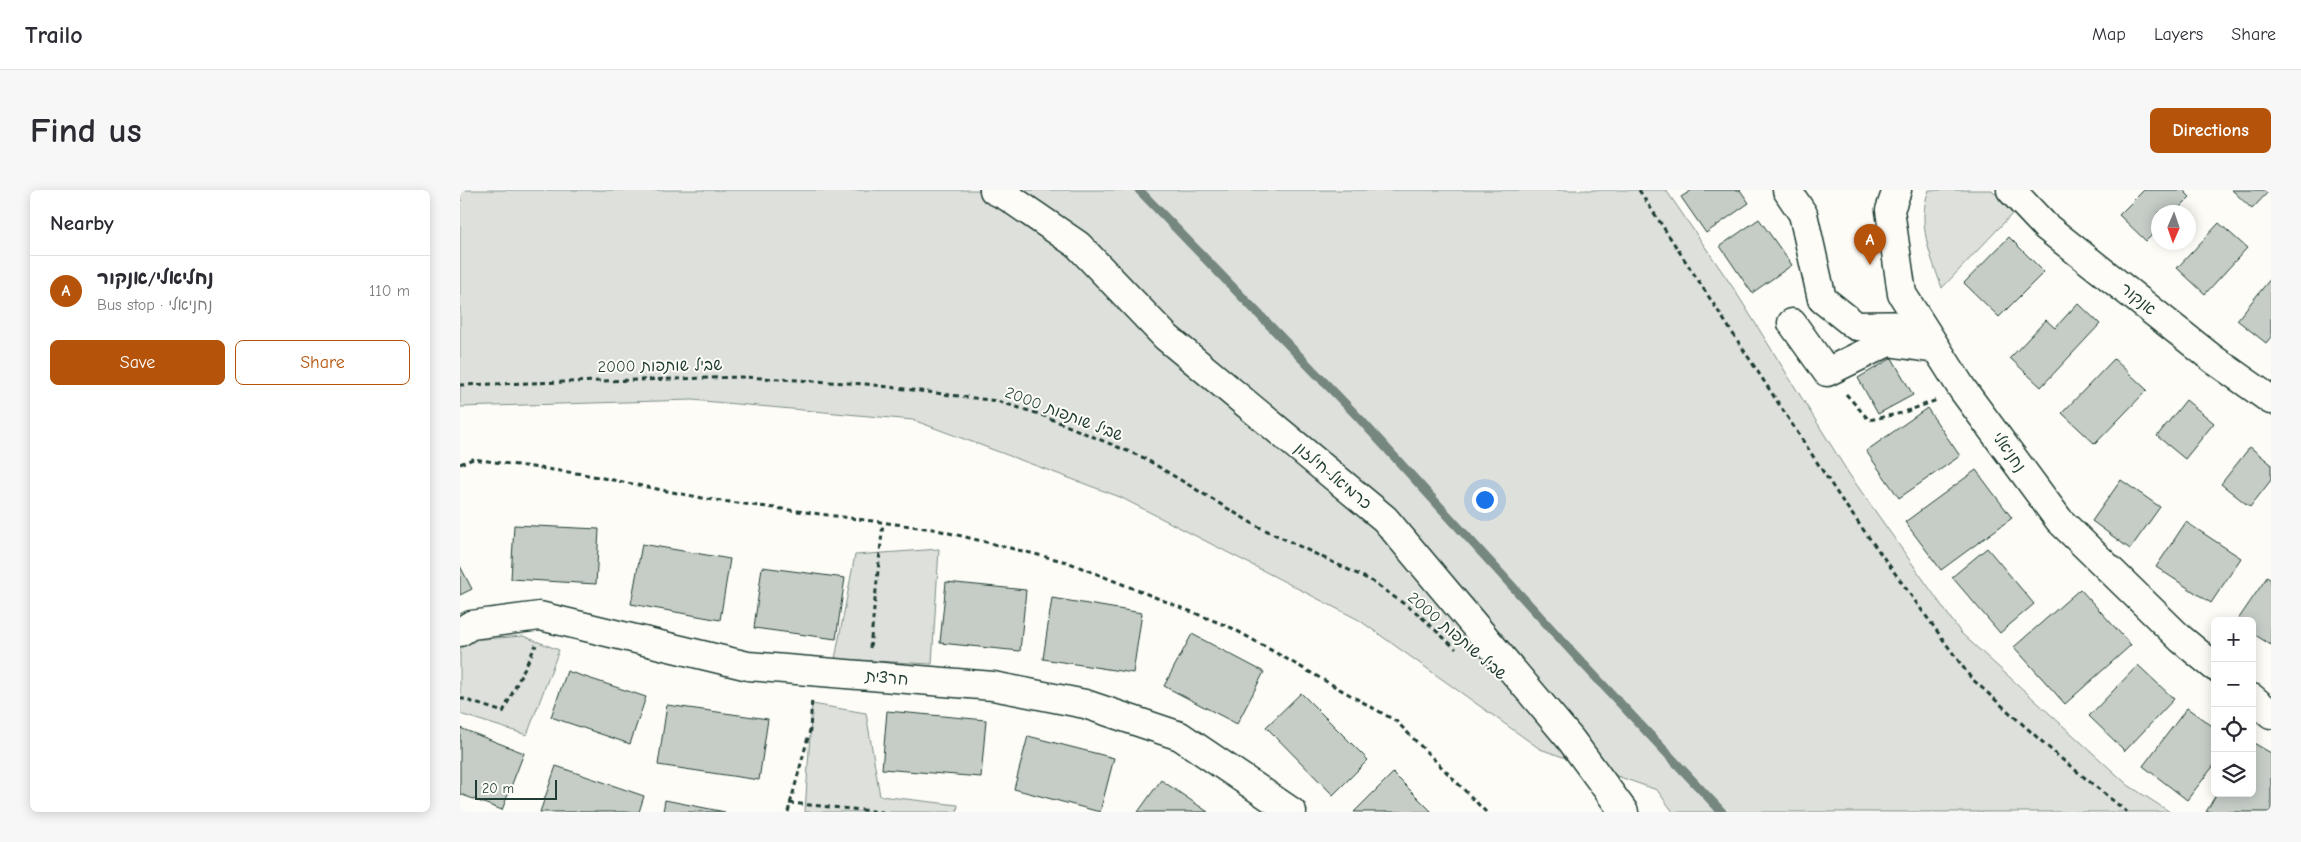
<!DOCTYPE html>
<meta charset="utf-8">
<style>
:root{--surface:#fff;--page:#f7f7f7;--text:#2b2b33;--muted:#7c7c81;--line:#e1e1e2;--accent:#b45309}
body{margin:0;font-family:"Comic Neue","Playpen Sans Hebrew",sans-serif;background:var(--page);color:var(--text)}
.controls{position:absolute;right:15px;bottom:15px;display:grid;overflow:hidden;border-radius:8px;box-shadow:0 2px 12px #0003}
.controls button{width:45px;height:45px;display:grid;place-items:center;padding:0;border:0;border-bottom:1px solid var(--line);background:var(--surface);color:var(--text);font:25px sans-serif}
.compass{position:absolute;left:1691px;top:15px;width:45px;height:45px;border-radius:50%;background:var(--surface);box-shadow:0 2px 12px #0003;rotate:182deg}
.scale{position:absolute;left:15px;bottom:12px;width:82px;box-sizing:border-box;padding-left:5px;border:2px solid #1f3d34;border-top:0;font-size:14px;line-height:18px;white-space:nowrap;color:#1f3d34;-webkit-text-stroke:4px #fdfcf7;paint-order:stroke}
.you{position:absolute;left:1024px;top:309px;width:18px;height:18px;margin:-12px;border:4px solid #fff;border-radius:50%;background:#1a73e8;box-shadow:0 0 0 8px #1a73e833}
.badge{display:grid;place-items:center;width:32px;height:32px;border-radius:50%;background:var(--accent);color:#fff;font-size:16px;font-weight:700}
.pin{position:absolute;translate:-50% -41px;filter:drop-shadow(0 1px 2px #0008)}
.pin::after{content:'';position:absolute;top:26px;width:18px;height:15px;background:inherit;clip-path:polygon(0 0,100% 0,50% 100%)}
.list{margin:0;padding:0;list-style:none}
h2{display:flex;justify-content:space-between;align-items:center;height:65px;margin:0;padding:0 20px;font-size:21px}
h2 small{font-size:16px;font-weight:400;color:var(--muted)}
.list li{display:grid;grid-template-columns:32px 1fr auto;gap:15px;align-items:center;box-sizing:border-box;height:70px;padding:0 20px;border-top:1px solid var(--line)}
.list b{display:block;font-size:19px;white-space:nowrap}
.list p{margin:0;font-size:16px;white-space:nowrap;color:var(--muted)}
.list em{font-size:16px;font-style:normal;color:var(--muted)}
.actions{display:flex;gap:10px;padding:15px 20px}
.actions a{flex:1;padding:11px 0;border:1px solid var(--accent);border-radius:8px;text-align:center;font-size:18px;color:var(--accent)}
.actions .main{background:var(--accent);color:#fff}
.icon{flex:none;width:28px;height:28px;fill:none;stroke:currentColor;stroke-width:2;stroke-linecap:round;stroke-linejoin:round}
.map{position:relative;flex:none;width:1811px;height:622px;overflow:hidden;border-radius:8px}
header{display:flex;align-items:center;gap:30px;box-sizing:border-box;height:70px;padding:0 25px;background:var(--surface);border-bottom:1px solid var(--line)}
header strong{font-size:24px}
nav{display:flex;gap:28px;margin-inline-start:auto;font-size:18px}
.intro{display:flex;align-items:center;justify-content:space-between;box-sizing:border-box;height:120px;padding:0 30px}
h1{margin:0;font-size:35px}
.button{padding:12px 22px;border-radius:8px;background:var(--accent);color:#fff;font-size:18px;font-weight:700}
main{display:flex;gap:30px;padding:0 30px}
aside{flex:1;background:var(--surface);border-radius:8px;box-shadow:0 2px 12px #0003}
.map>svg:first-child{display:block}
.green{fill:#dde0db;stroke:#7e8e88}
.lines{fill:none;stroke-linecap:round;stroke-linejoin:round}
.stream{stroke:#75877f;stroke-width:9}
.building{fill:#c6cdc7;stroke:#1f3d34}
.minor-casing{stroke:#1f3d34;stroke-width:31}
.path{stroke:#1f3d34;stroke-width:3;stroke-dasharray:5 4;stroke-linecap:butt}
.minor{stroke:#fdfcf7;stroke-width:28}
.labels{text-anchor:middle;dominant-baseline:central;stroke-width:4;stroke-linejoin:round;paint-order:stroke}
.street-label{font-size:16px;fill:#1f3d34;stroke:#fdfcf7}
</style>
<header>
<strong>Trailo</strong>
<nav><a>Map</a><a>Layers</a><a>Share</a></nav>
</header>
<div class="intro"><h1>Find us</h1><a class="button">Directions</a></div>
<main>
<aside>
<h2>Nearby<small></small></h2>
<ul class="list">
<li><span class="badge">A</span><div><b>נחליאלי/אנקור</b><p>Bus stop · נחניאלי</p></div><em>110 m</em></li>
</ul>
<div class="actions"><a class="main">Save</a><a>Share</a></div>
</aside>
<div class="map">
<svg width="1811" height="622" viewBox="0 0 1811 622">
<rect width="100%" height="100%" fill="#fdfcf7"/>
<filter id="ink" filterUnits="userSpaceOnUse"><feTurbulence type="fractalNoise" baseFrequency=".02" numOctaves="2"/><feDisplacementMap in="SourceGraphic" scale="10" xChannelSelector="R" yChannelSelector="G"/><feConvolveMatrix kernelMatrix="1 2 1 2 8 2 1 2 1" color-interpolation-filters="sRGB"/></filter>
<g filter="url(#ink)">
<path class="green" d="M0 0H1206L1274 99 1389 284 1501 443 1668 595 1710 622H1213L1197 600 1080 559 899 430 660 307 453 230 232 210 0 217Z
M1469 0H1532L1554 22 1482 98C1471 67 1456 33 1469 0Z
M479 359 472 474 375 469 395 365Z
M63 446 99 460 67 545 0 524V459L11 450Z
M352 514 406 523 420 606 498 615 497 622H345Z"/>
<g class="lines">
<path class="stream" d="M679 0 899 228 1115 465 1262 622"/>
</g>
<path class="building" d="M1232 0H1280L1289 13 1246 43 1221 7Z
M1684 0H1723L1730 7 1715 22H1698V39L1686 51 1659 25Z
M1772 0H1810L1792 19Z
M1299 29 1332 75 1292 103 1260 56Z
M1759 33 1787 58 1745 104 1717 78Z
M1549 47 1584 82 1539 127 1504 93Z
M1811 88V147L1806 153 1777 130Z
M1618 113 1640 134 1581 197 1550 168 1586 130 1595 138Z
M1432 168 1453 205 1418 224 1398 188Z
M1654 169 1687 200 1635 254 1602 223Z
M1726 210 1754 233 1725 269 1697 246Z
M1467 218 1500 266 1439 308 1406 261Z
M1790 257 1811 274V290L1790 317 1761 294Z
M1516 280 1552 328 1481 380 1445 332Z
M1661 290 1700 317 1670 359 1632 331Z
M1726 332 1781 368 1751 413 1696 377Z
M54 335 139 339 136 394 51 389Z
M182 354 270 369 260 430 171 414Z
M1527 358 1574 414 1540 443 1492 387Z
M0 376 12 399 0 405Z
M302 377 385 388 376 449 294 438Z
M1807 387 1811 390V455L1792 443V431H1777Z
M486 392 566 400 560 461 480 453Z
M1620 399 1671 455 1605 514 1554 457Z
M592 408 682 423 673 483 583 469Z
M732 444 804 482 777 534 704 496Z
M1678 475 1714 509 1665 561 1629 526Z
M107 481 186 507 170 554 91 527Z
M841 503 908 570 873 605 806 537Z
M207 515 308 529 299 590 198 575Z
M1727 518 1755 538V574L1727 610 1683 576Z
M427 521 526 530 521 587 422 579Z
M0 538 64 563 42 620 0 604Z
M568 546 654 568 640 622 554 599Z
M1792 552 1811 563V622H1746L1757 603H1792Z
M96 576 184 606 179 622H80Z
M933 583 972 622H894Z
M701 590 748 622H678Z
M205 610 265 622H203Z"/>
<g class="lines">
<g class="minor-casing">
<path id="minor" d="M534 0 548 7 618 55 706 147 925 329 1111 550 1164 622
M1327 0 1343 24 1362 109 1396 136 1461 135
M1437 0 1430 20 1442 104 1503 200 1599 330 1721 449 1755 477
M1551 0 1585 36 1753 169 1811 210
M1332 133 1367 182 1428 152 1476 159
M0 442 11 435 80 426 288 476 533 496 625 514 720 546 832 622
M1792 508 1811 524"/>
</g>
<path class="path" d="M1179 0 1381 309 1511 488 1598 566 1667 622
M0 10V11
M0 195 283 187 406 194 537 211 579 224 684 268 795 335 910 390 957 423 996 459
M1386 204 1409 230 1442 223 1477 210
M0 274 13 269 123 284 247 309 473 339 607 372 772 438 936 531 1026 622
M410 458 423 333
M0 508 43 522 76 455
M329 613 423 622
M328 622 350 540 352 508"/>
<use href="#minor" class="minor"/>
</g>
</g>
<g class="labels">
<g class="street-label">
<text transform="translate(1678 109) rotate(39)">אנקור</text>
<text transform="translate(200 176) rotate(-1)">שביל שותפות 2000</text>
<text transform="translate(604 224) rotate(21)">שביל שותפות 2000</text>
<text transform="translate(1549 262) rotate(54)">נחניאלי</text>
<text transform="translate(873 286) rotate(40)">כרמיאל-חילזון</text>
<text transform="translate(997 446) rotate(41)">שביל שותפות 2000</text>
<text transform="translate(427 488) rotate(5)">חרצית</text>
</g>
</g>
</svg>
<div class="controls">
<button>+</button>
<button>−</button>
<button><svg class="icon" aria-label="locate" viewBox="0 0 24 24"><circle cx="12" cy="12" r="6"/><path d="M12 2v4M12 18v4M2 12h4M18 12h4"/></svg></button>
<button><svg class="icon" aria-label="layers" viewBox="0 0 24 24"><path d="M12 4l9 5-9 5-9-5zM3 14l9 5 9-5"/></svg></button>
</div>
<svg class="compass" viewBox="-18 -18 36 36"><path d="M0-13l5 13h-10z" fill="#e53935"/><path d="M0 13l5-13h-10z" fill="#7c7c81"/></svg>
<div class="scale">20 m</div>
<div class="you"></div>
<div class="pin badge" style="left:1410px;top:75px">A</div>
</div>
</main>
